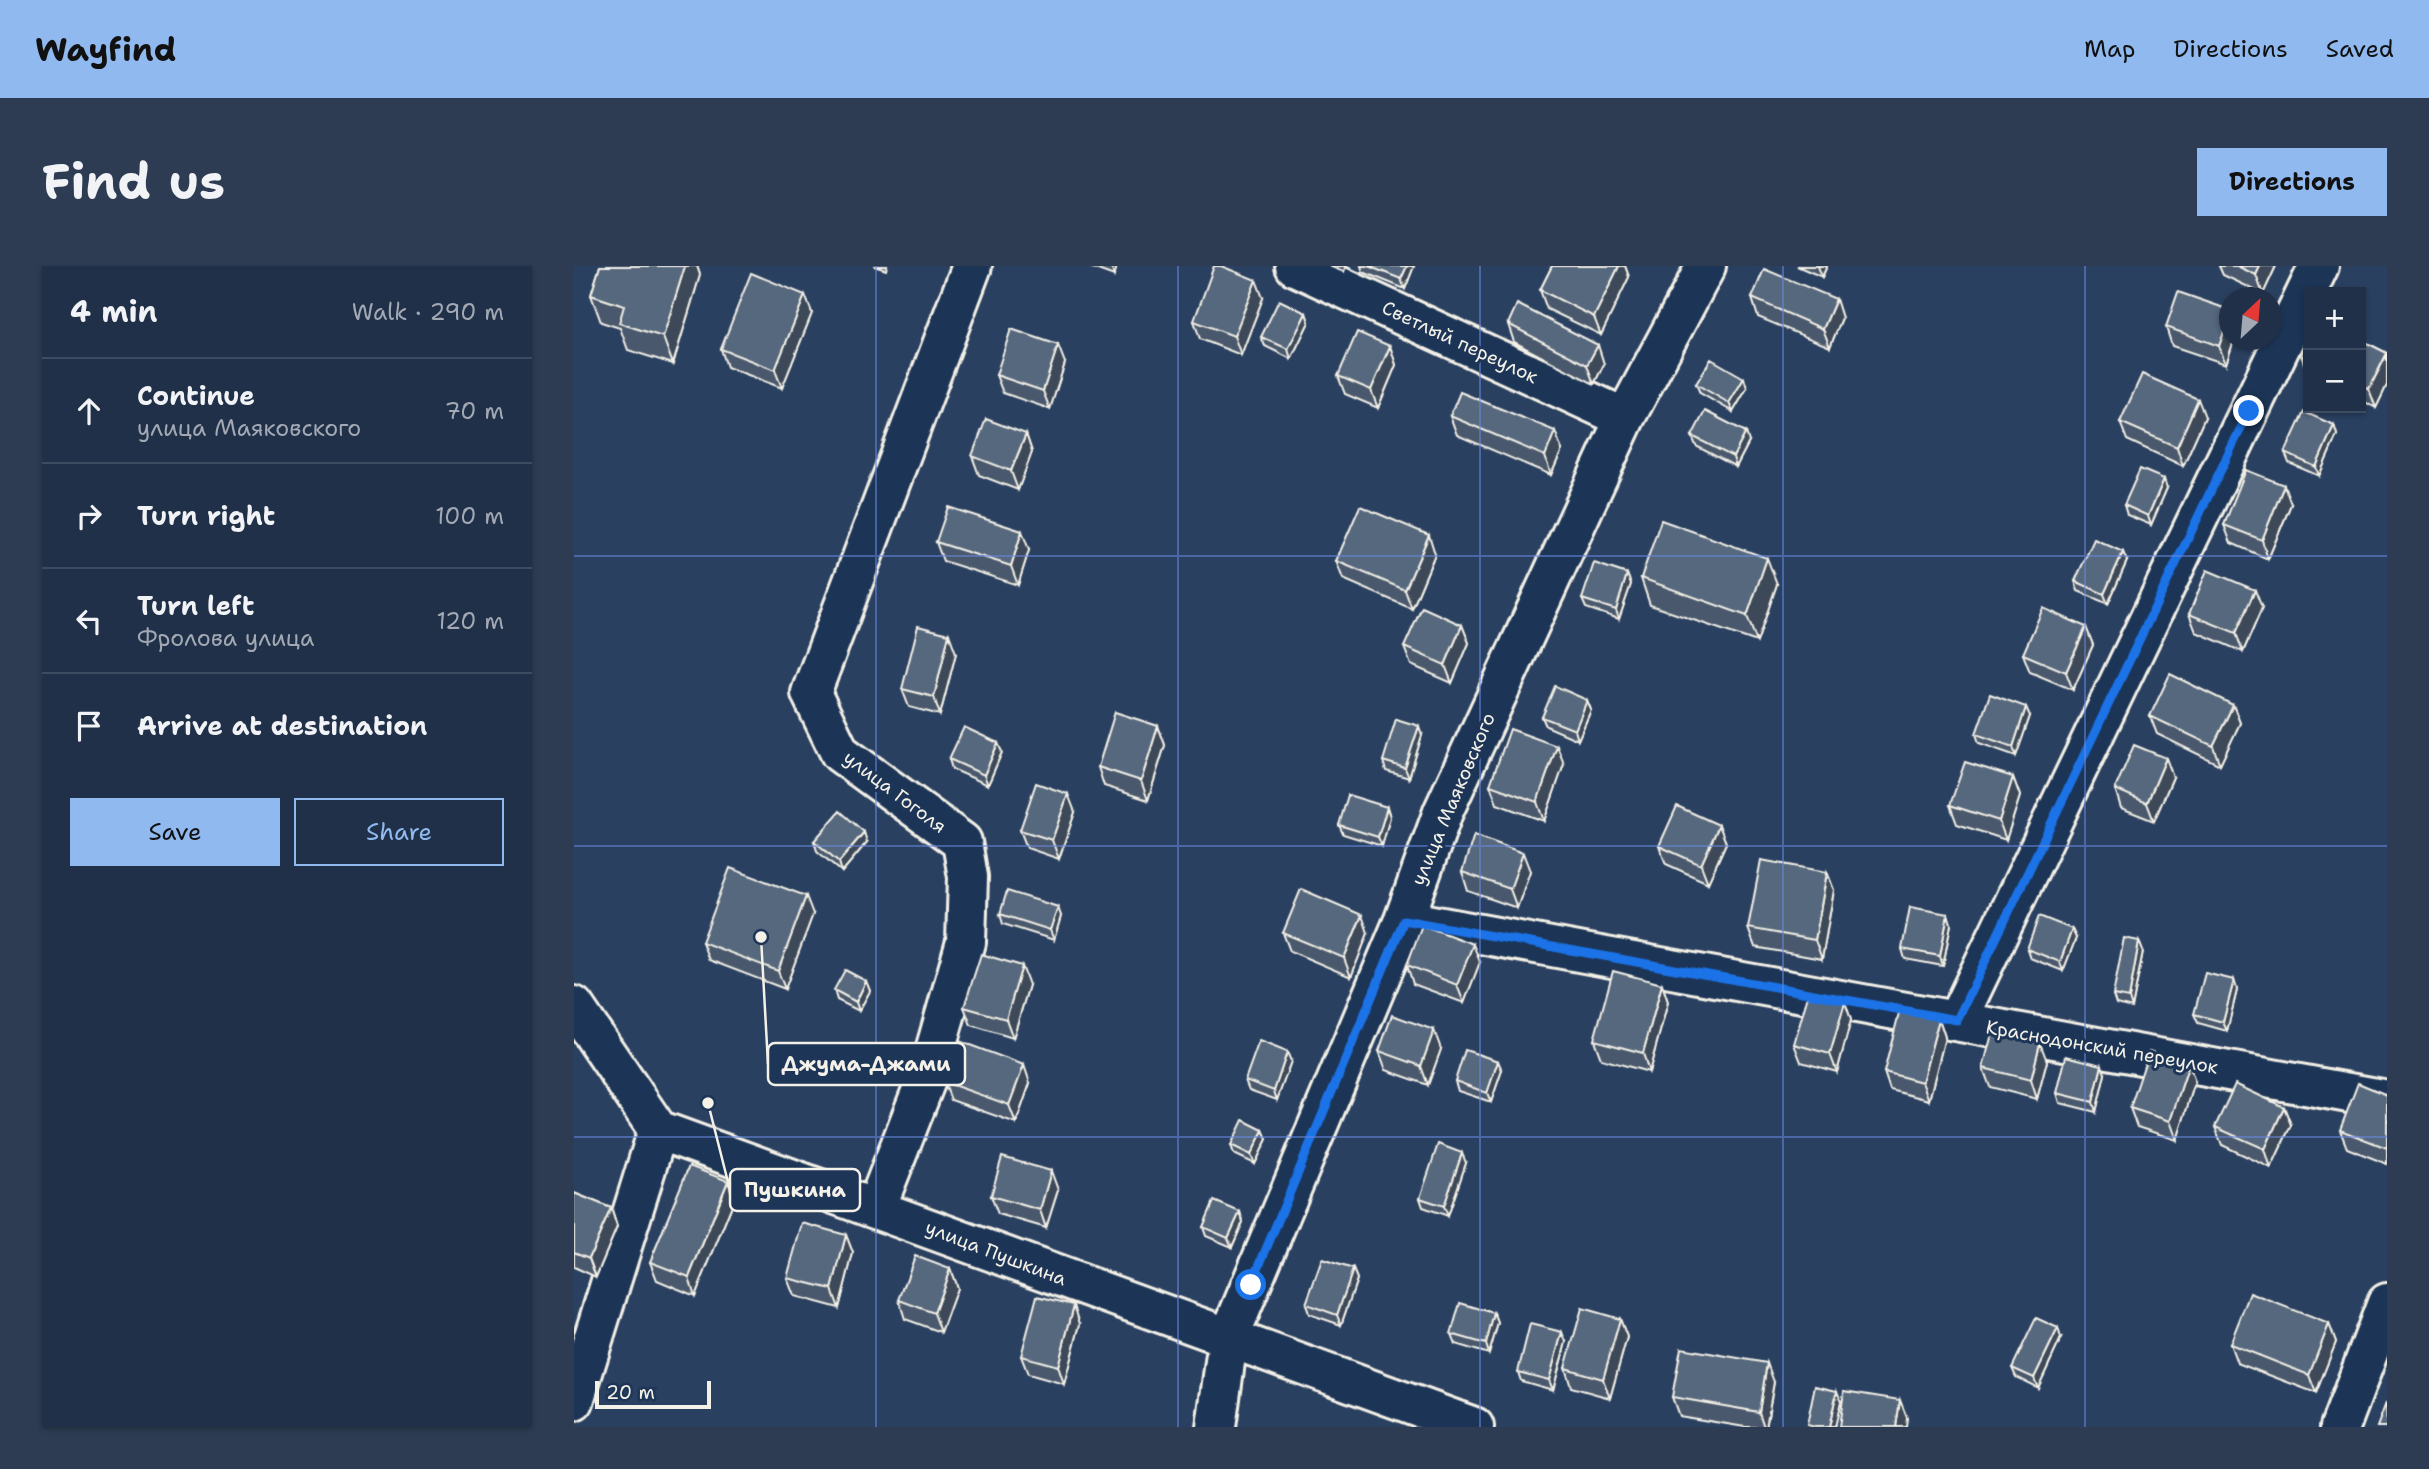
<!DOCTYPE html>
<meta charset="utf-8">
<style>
:root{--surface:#203048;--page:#2d3c52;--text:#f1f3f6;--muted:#a2a9b4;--line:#3d4b60;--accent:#90b9f0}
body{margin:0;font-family:"Shantell Sans",sans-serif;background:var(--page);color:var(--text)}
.controls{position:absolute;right:21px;top:21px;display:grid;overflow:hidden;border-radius:0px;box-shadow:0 2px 5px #0004}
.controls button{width:63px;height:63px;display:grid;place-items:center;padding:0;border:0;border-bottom:2px solid var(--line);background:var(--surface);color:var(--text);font:35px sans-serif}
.compass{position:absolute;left:1645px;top:21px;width:63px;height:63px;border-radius:50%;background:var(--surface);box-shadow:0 2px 5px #0004;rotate:26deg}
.scale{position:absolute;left:21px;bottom:18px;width:116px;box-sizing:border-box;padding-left:7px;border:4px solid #f4f1e8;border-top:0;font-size:19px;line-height:24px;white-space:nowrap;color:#f4f1e8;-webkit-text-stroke:5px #1d3557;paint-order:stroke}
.stop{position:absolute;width:21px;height:21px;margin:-16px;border:5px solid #1a73e8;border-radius:50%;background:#fff}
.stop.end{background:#1a73e8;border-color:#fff;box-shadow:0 2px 7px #0008}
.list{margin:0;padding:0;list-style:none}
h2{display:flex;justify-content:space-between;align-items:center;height:91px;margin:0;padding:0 28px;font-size:30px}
h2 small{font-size:23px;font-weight:400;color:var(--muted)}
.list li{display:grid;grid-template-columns:46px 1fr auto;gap:21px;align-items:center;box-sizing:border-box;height:105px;padding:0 28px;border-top:2px solid var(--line)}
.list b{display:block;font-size:26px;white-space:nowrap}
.list p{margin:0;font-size:23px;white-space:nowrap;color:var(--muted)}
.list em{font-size:23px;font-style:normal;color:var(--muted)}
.actions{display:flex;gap:14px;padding:21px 28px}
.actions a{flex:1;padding:16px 0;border:2px solid var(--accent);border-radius:0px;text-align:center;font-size:24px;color:var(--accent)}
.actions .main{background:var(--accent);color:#111}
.icon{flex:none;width:38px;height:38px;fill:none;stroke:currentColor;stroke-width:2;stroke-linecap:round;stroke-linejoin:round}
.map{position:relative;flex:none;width:1813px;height:1161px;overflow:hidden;border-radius:0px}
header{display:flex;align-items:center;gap:42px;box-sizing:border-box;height:98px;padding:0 35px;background:var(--accent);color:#111}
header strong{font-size:33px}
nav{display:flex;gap:38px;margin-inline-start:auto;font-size:24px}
.intro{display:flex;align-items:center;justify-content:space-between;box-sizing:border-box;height:168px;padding:0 42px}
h1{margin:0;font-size:49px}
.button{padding:18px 32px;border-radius:0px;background:var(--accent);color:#111;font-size:24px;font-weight:700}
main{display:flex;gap:42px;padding:0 42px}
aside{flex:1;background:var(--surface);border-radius:0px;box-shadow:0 2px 5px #0004}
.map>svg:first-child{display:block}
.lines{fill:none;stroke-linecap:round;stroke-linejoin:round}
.street-casing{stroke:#f4f1e8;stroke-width:44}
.street{stroke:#1d3557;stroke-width:38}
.wall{fill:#4a596c;stroke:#f4f1e8;stroke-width:2}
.shaded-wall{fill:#3c4858;stroke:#f4f1e8;stroke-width:2}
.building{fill:#56677d;stroke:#f4f1e8;stroke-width:2}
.route{stroke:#1a73e8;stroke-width:9}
.grid{fill:none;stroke:#6887de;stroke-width:2;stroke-opacity:0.55}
.labels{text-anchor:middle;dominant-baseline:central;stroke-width:6;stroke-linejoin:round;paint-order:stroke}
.street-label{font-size:19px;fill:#f4f1e8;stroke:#1d3557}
.leader{fill:none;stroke:#f4f1e8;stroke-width:2.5}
.callout-dot{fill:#f4f1e8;stroke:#1d3557;stroke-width:2.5}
.callout{fill:#1d3557;stroke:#f4f1e8;stroke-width:2.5}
.callout-label{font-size:21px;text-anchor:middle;font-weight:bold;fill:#f4f1e8}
</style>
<header>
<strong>Wayfind</strong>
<nav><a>Map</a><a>Directions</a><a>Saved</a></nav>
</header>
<div class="intro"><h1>Find us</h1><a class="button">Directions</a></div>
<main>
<aside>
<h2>4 min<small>Walk · 290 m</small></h2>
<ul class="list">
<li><svg class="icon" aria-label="ahead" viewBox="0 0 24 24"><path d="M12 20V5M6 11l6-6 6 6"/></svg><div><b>Continue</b><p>улица Маяковского</p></div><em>70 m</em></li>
<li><svg class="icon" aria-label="right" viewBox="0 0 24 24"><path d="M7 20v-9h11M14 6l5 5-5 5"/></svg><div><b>Turn right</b></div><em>100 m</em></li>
<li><svg class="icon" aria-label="left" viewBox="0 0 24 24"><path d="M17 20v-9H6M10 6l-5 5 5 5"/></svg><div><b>Turn left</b><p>Фролова улица</p></div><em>120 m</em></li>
<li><svg class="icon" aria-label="arrive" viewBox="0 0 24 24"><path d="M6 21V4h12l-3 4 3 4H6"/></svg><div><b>Arrive at destination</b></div></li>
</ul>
<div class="actions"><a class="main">Save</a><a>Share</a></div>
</aside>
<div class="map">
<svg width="1813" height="1161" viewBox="0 0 1813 1161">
<rect width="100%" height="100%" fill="#2a4060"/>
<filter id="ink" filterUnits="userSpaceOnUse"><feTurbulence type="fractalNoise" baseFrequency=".0143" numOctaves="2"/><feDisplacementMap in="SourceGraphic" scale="14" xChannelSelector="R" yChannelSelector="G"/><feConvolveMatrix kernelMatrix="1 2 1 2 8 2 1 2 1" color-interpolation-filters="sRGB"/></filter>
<g filter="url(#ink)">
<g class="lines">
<g class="street-casing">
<path id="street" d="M721 0 1051 152
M830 654 1813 834
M0 740 84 864 900 1161
M1383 754 1745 0
M302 942 355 806 392 676 394 611 388 576 266 487 237 427 398 0
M0 1135 84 864
M642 1161 654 1074 830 654 869 546 1051 152 1132 0
M1766 1161 1813 1037"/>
</g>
<use href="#street" class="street"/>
</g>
<path class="wall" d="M26 0H123L126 9 99 98 54 84 46 62 27 56 17 29Z
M300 0H313L312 4Z
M513 0H543L540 10Z
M755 0H772L770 6Z
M787 0H840L831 23 789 6Z
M978 0H1051L1055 11 1027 69 973 43 966 24Z
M1223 0H1253L1248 11Z
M1645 0H1702L1689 28 1649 9Z
M231 29 238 47 208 122 153 101 147 83Z
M689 32 667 89 626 73 620 55Z
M1178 32 1268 52 1256 81 1184 51Z
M732 47 735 56 717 93 691 80 687 71Z
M934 58 1030 98 1020 118 940 76Z
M1592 61 1660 74 1652 98 1598 80Z
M1734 74V108L1727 89Z
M1787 74 1813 87V119L1802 142 1787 134Z
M816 80 822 99 804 142 771 128 764 110Z
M491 97 476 143 429 127 422 109Z
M1122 118 1173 122 1159 146 1126 127Z
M876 150 988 184 977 209 883 169Z
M1631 151 1609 200 1553 174 1546 156Z
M1760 159 1763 169 1745 210 1715 197 1711 187Z
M452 168 458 186 444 224 405 209 398 190Z
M1118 170 1175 176 1162 201 1122 180Z
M1593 222 1577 259 1553 249 1550 239Z
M1717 238 1694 293 1657 277 1650 259Z
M362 276 455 284 444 319 369 295Z
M861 288 838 343 769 313 762 295Z
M1553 295 1534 338 1504 325 1501 315Z
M1053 308 1057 318 1045 353 1012 342 1008 333Z
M1067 312 1203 318 1183 376 1076 339Z
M1688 342 1669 386 1622 366 1615 348Z
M888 359 895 377 878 417 837 399 830 381Z
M1512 361 1519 379 1499 424 1456 406 1449 388Z
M382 387 366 449 335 441 328 423Z
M1013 434 1017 444 1004 474 972 460 968 451Z
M1659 439 1666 457 1646 499 1583 468 1576 450Z
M1456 450 1442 490 1405 477 1402 468Z
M584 460 591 479 574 534 530 520 524 501Z
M848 469 835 512 812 505 809 495Z
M428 486 414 519 378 503 375 493Z
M990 498 970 555 923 538 916 519Z
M1439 511 1446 530 1432 574 1383 558 1376 539Z
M1599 511 1580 555 1547 542 1541 523Z
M813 541 816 551 808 580 769 568 765 559Z
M501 546 485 593 453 582 446 564Z
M1145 559 1152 577 1134 617 1092 598 1085 580Z
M240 575 293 576 268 606 243 585Z
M956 605 943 642 894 625 888 606Z
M1253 606 1260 624 1248 693 1181 681 1174 662Z
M239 648 211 723 135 694 128 676Z
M426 648 487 650 480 674 429 658Z
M1374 648 1377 658 1369 700 1331 693 1328 683Z
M709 667H794L777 711 716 685Z
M1502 672 1489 705 1456 692 1453 683Z
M1569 685 1558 742 1542 738 1539 729Z
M906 696 890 737 839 718 833 699Z
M1660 714 1663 724 1653 765 1624 757 1620 748Z
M292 715 296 725 285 745 263 734 260 724Z
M1088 718 1094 736 1075 806 1027 793 1020 774Z
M455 719 439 772 397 759 390 741Z
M1271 736 1277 754 1263 806 1227 796 1220 778Z
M1365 753 1371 771 1355 834 1316 824 1310 806Z
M867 783 854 819 812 804 805 785Z
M717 795 703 834 675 824 671 814Z
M1473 795 1463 833 1416 821 1409 802Z
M928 804 917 836 884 825 881 815Z
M1531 808 1522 846 1486 837 1483 827Z
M370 816 456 817 442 857 377 834Z
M1621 816 1603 874 1563 861 1556 842Z
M1813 829V898L1773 882 1766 864Z
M1710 841 1717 859 1697 902 1648 879 1641 861Z
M689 864 693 873 681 898 660 888 657 879Z
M892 897 874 950 849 941 846 932Z
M484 924 472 962 424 948 417 930Z
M0 927 37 942 43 961 22 1011 0 1001Z
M160 934 121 1030 83 1014 76 996Z
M666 946 669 956 658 981 632 970 629 961Z
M272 969 279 987 265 1042 220 1030 213 1012Z
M376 1003 383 1022 367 1066 331 1053 325 1034Z
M779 1003 783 1013 767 1059 735 1048 732 1038Z
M920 1047 924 1057 915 1088 881 1078 877 1068Z
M1046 1053 1053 1071 1036 1132 997 1121 991 1102Z
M506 1058 490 1118 454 1108 447 1090Z
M1755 1058 1762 1076 1742 1127 1663 1097 1656 1078Z
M1487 1072 1464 1122 1442 1111 1438 1102Z
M992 1076 979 1124 947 1115 944 1106Z
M1200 1116 1192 1161H1171L1105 1150 1098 1131Z"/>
<path class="shaded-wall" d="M111 0H123L126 9 99 98 89 71Z
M537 0H543L540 10Z
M833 0H840L831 23 827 13Z
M1045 0H1051L1055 11 1027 69 1020 51Z
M1244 0H1253L1248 11Z
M1686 0H1702L1689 28 1682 9Z
M682 14 689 32 667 89 660 70Z
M231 29 238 47 208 122 201 104Z
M1262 33 1268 52 1256 81 1249 63Z
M732 47 735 56 717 93 714 83Z
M1656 49V74H1660L1652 98 1645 80Z
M484 79 491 97 476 143 469 125Z
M1024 79 1030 98 1020 118 1013 99Z
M816 80 822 99 804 142 797 124Z
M1813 88V119L1802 142 1795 123Z
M1170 112 1173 122 1159 146 1155 137Z
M1624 133 1631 151 1609 200 1603 181Z
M1760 159 1763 169 1745 210 1742 201Z
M981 165 988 184 977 209 971 190Z
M1172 166 1175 176 1162 201 1159 191Z
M452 168 458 186 444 224 437 205Z
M1590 213 1593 222 1577 259 1574 250Z
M1710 219 1717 238 1694 293 1688 274Z
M448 265 455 284 444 319 437 300Z
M855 269 861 288 838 343 831 324Z
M1549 286 1553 295 1534 338 1530 328Z
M1193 292 1203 318 1183 376 1173 350Z
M1053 308 1057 318 1045 353 1042 344Z
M1681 324 1688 342 1669 386 1662 367Z
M888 359 895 377 878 417 871 399Z
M1512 361 1519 379 1499 424 1492 406Z
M375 368 382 387 366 449 360 431Z
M1013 434 1017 444 1004 474 1001 464Z
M1659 439 1666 457 1646 499 1639 480Z
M1452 441 1456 450 1442 490 1439 481Z
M584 460 591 479 574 534 567 515Z
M845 460 848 469 835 512 831 502Z
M424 477 428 486 414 519 410 509Z
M983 480 990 498 970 555 963 536Z
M1592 492 1599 511 1580 555 1573 537Z
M1439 511 1446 530 1432 574 1425 555Z
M494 528 501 546 485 593 478 574Z
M813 541 816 551 808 580 804 571Z
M1145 559 1152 577 1134 617 1127 599Z
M290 566 293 576 268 606 265 596Z
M949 587 956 605 943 642 936 623Z
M1253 606 1260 624 1248 693 1241 674Z
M232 630 239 648 211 723 204 705Z
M484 641 487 650 480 674 476 664Z
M1374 648 1377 658 1369 700 1366 690Z
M788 649 794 667 777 711 770 692Z
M1498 663 1502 672 1489 705 1486 696Z
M1565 675 1569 685 1558 742 1555 732Z
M899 678 906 696 890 737 883 719Z
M448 700 455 719 439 772 432 753Z
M1660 714 1663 724 1653 765 1649 756Z
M292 715 296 725 285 745 282 736Z
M1088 718 1094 736 1075 806 1069 787Z
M1271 736 1277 754 1263 806 1256 788Z
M1365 753 1371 771 1355 834 1348 816Z
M860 764 867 783 854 819 847 800Z
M1466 777 1473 795 1463 833 1457 814Z
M713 786 717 795 703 834 700 825Z
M924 795 928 804 917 836 913 827Z
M1615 798 1621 816 1603 874 1596 855Z
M450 799 456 817 442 857 435 839Z
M1528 799 1531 808 1522 846 1519 836Z
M1710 841 1717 859 1697 902 1691 883Z
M689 864 693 873 681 898 677 889Z
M888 887 892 897 874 950 870 940Z
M477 905 484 924 472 962 466 944Z
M154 915 160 934 121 1030 115 1011Z
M37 942 43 961 22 1011 15 992Z
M666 946 669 956 658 981 654 972Z
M272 969 279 987 265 1042 258 1023Z
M376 1003 383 1022 367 1066 360 1047Z
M779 1003 783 1013 767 1059 763 1049Z
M500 1039 506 1058 490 1118 484 1100Z
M920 1047 924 1057 915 1088 912 1078Z
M1046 1053 1053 1071 1036 1132 1029 1113Z
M1755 1058 1762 1076 1742 1127 1735 1109Z
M1484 1062 1487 1072 1464 1122 1460 1112Z
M988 1066 992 1076 979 1124 975 1114Z
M1193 1097 1200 1116 1192 1161H1190L1185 1146Z
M1263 1125 1267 1135 1261 1161H1255Z
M1326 1134 1333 1152 1332 1161H1322Z"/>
<path class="building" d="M26 0H111L89 71 45 57 50 40 17 29Z
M640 0H647L682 14 660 70 620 55Z
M794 0H833L827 13Z
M978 0H1045L1020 51 966 24Z
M1663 0H1686L1682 9Z
M1190 3 1262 33 1249 63 1178 32Z
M177 7 231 29 201 104 147 83Z
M1604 26 1656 44V49L1645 80 1592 61Z
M705 34 732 47 714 83 687 71Z
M943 38 1024 79 1013 99 934 58Z
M437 63 484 79 469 125 422 109Z
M783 66 816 80 797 124 764 110Z
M1734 74V93L1727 89Z
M1787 74 1813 87 1795 123 1787 119Z
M1137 93 1170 112 1155 137 1122 118Z
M1568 108 1624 133 1603 181 1546 156Z
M886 126 981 165 971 190 876 150Z
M1131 145 1172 166 1159 191 1118 170Z
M1730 146 1760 159 1742 201 1711 187Z
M412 153 452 168 437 205 398 190Z
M1566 203 1590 213 1574 250 1550 239Z
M1672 204 1710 219 1688 274 1650 259Z
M786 240 855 269 831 324 762 295Z
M374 241 448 265 437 300 362 276Z
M1087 254 1193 292 1173 350 1067 312Z
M1520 273 1549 286 1530 328 1501 315Z
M1020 297 1053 308 1042 344 1008 333Z
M1633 304 1681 324 1662 367 1615 348Z
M848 341 888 359 871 399 830 381Z
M1469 342 1512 361 1492 406 1449 388Z
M344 360 375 368 360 431 328 423Z
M1596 408 1659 439 1639 480 1576 450Z
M981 420 1013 434 1001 464 968 451Z
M1416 428 1452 441 1439 481 1402 468Z
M541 446 584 460 567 515 524 501Z
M822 453 845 460 831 502 809 495Z
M390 461 424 477 410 509 375 493Z
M936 463 983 480 963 536 916 519Z
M1560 479 1592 492 1573 537 1541 523Z
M1391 496 1439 511 1425 555 1376 539Z
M462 517 494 528 478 574 446 564Z
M774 529 813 541 804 571 765 559Z
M1103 540 1145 559 1127 599 1085 580Z
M266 545 290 566 265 596 240 575Z
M900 569 949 587 936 623 888 606Z
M1187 594 1253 606 1241 674 1174 662Z
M156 602 232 630 204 705 128 676Z
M727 623 788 649 770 692 709 667Z
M433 625 484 641 476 664 426 648Z
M1336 641 1374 648 1366 690 1328 683Z
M1465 650 1498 663 1486 696 1453 683Z
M848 659 899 678 883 719 833 699Z
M1550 672 1565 675 1555 732 1539 729Z
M407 688 448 700 432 753 390 741Z
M271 704 292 715 282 736 260 724Z
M1039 705 1088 718 1069 787 1020 774Z
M1631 707 1660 714 1649 756 1620 748Z
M1235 726 1271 736 1256 788 1220 778Z
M1326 743 1365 753 1348 816 1310 806Z
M818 749 860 764 847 800 805 785Z
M1419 764 1466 777 1457 814 1409 802Z
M385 775 450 799 435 839 370 816Z
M685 775 713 786 700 825 671 814Z
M891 784 924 795 913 827 881 815Z
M1575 785 1615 798 1596 855 1556 842Z
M1492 790 1528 799 1519 836 1483 827Z
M1784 817 1813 829V882L1766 864Z
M1661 818 1710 841 1691 883 1641 861Z
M669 854 689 864 677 889 657 879Z
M864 878 888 887 870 940 846 932Z
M428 891 477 905 466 944 417 930Z
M115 900 154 915 115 1011 76 996Z
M0 927 37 942 15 992 0 986Z
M640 935 666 946 654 972 629 961Z
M228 957 272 969 258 1023 213 1012Z
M341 990 376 1003 360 1047 325 1034Z
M748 993 779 1003 763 1049 732 1038Z
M1676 1027 1755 1058 1735 1109 1656 1078Z
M463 1030 500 1039 484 1100 447 1090Z
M886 1037 920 1047 912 1078 877 1068Z
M1008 1042 1046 1053 1029 1113 991 1102Z
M1462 1052 1484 1062 1460 1112 1438 1102Z
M956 1058 988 1066 975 1114 944 1106Z
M1107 1082 1193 1097 1185 1146 1098 1131Z
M1241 1120 1263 1125 1255 1161H1241L1233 1159Z
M1270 1125 1326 1134 1322 1161H1265Z
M1812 1137 1813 1161H1803Z"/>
</g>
<g class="lines" filter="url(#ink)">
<path class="route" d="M677 1019 830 654 1383 754 1675 145"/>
</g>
<path class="grid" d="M302 0V1161M604 0V1161M906 0V1161M1209 0V1161M1511 0V1161M0 290H1813M0 580H1813M0 871H1813"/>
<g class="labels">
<g class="street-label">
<text transform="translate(886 76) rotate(25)">Светлый переулок</text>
<text transform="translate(321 526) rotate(37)">улица Гоголя</text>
<text transform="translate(879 533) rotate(-67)">улица Маяковского</text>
<text transform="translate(1528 781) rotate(10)">Краснодонский переулок</text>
<text transform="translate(422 987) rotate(21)">улица Пушкина</text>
</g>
</g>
<path class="leader" d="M187 671L194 798M134 837L156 924"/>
<g class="callout-dot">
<circle cx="187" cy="671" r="7"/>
<circle cx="134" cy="837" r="7"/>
</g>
<g class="callout">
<rect x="194" y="777" width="197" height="42" rx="7"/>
<rect x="156" y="903" width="130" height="42" rx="7"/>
</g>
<g class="callout-label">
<text x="292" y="805">Джума-Джами</text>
<text x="221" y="931">Пушкина</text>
</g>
</svg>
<div class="controls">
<button>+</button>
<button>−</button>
</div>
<svg class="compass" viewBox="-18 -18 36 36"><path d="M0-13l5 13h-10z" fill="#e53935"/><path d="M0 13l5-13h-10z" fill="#a2a9b4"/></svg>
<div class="scale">20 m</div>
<div class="stop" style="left:677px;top:1019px"></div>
<div class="stop end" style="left:1675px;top:145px"></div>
</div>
</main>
